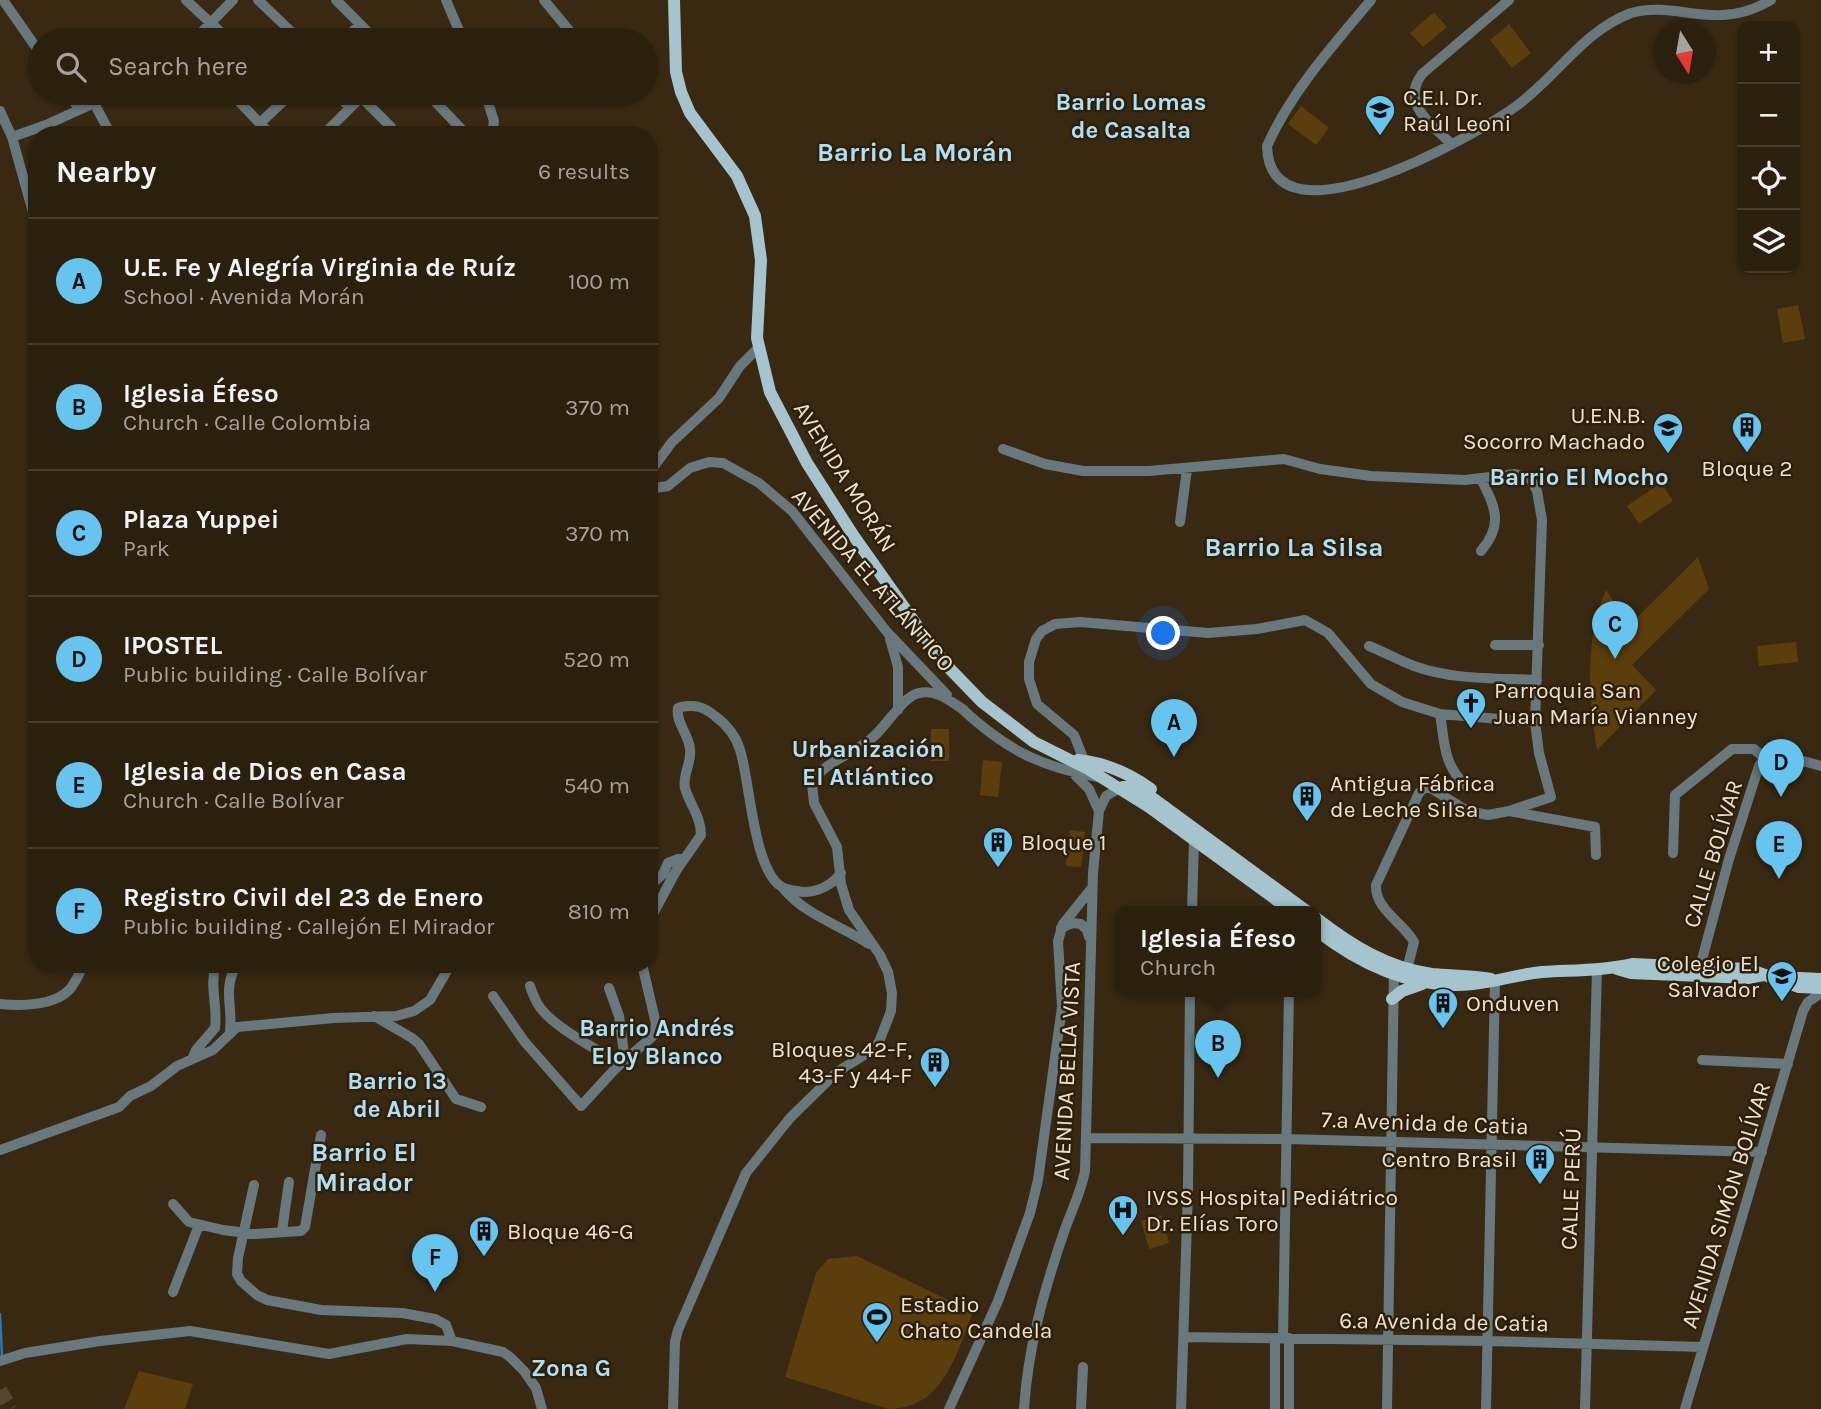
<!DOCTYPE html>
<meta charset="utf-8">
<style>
:root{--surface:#2b1f0e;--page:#372c1c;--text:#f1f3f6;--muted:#a6a29e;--line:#473d2e;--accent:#66c4ef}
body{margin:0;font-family:Karla,sans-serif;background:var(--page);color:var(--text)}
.controls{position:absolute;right:21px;top:21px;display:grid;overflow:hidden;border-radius:14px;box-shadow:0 2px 5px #0004}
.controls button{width:63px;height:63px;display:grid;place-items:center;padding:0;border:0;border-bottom:2px solid var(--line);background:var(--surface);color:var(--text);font:35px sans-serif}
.compass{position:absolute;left:1653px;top:21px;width:63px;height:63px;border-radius:50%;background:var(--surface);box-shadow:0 2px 5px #0004;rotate:169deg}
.you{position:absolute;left:1164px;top:634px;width:24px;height:24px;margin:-18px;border:5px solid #fff;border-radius:50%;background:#1a73e8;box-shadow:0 0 0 10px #1a73e833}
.badge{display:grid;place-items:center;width:46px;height:46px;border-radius:50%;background:var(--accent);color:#111;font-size:23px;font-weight:700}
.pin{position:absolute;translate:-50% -58px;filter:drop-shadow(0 2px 4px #0008)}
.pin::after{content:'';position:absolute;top:37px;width:24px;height:21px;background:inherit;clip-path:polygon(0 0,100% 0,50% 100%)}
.popup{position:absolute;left:1115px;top:906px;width:206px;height:91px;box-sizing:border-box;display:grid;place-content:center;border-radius:14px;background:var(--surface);filter:drop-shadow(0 2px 5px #0005);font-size:23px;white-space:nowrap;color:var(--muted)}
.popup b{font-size:26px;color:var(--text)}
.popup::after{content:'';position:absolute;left:50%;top:100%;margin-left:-14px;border:14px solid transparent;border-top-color:var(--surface)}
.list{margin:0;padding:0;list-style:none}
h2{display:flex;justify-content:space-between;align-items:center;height:91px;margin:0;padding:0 28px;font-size:30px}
h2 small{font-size:23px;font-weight:400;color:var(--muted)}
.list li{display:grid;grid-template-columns:46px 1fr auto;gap:21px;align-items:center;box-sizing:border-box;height:126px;padding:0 28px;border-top:2px solid var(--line)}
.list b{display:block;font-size:26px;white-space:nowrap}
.list p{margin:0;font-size:23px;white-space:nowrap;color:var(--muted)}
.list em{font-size:23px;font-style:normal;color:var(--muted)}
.icon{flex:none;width:38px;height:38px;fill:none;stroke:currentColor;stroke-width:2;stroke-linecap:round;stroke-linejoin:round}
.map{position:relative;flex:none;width:1821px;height:1409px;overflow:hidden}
.search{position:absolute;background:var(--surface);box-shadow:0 2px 5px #0004;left:28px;top:28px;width:630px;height:77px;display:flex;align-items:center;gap:18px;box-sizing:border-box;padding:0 24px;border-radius:38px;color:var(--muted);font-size:26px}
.panel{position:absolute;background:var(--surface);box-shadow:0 2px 5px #0004;left:28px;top:126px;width:630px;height:847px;border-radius:28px}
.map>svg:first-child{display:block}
.green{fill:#5c3e0d}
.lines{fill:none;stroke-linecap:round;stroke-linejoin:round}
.stream{stroke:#3175ad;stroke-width:2.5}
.highway-tunnel{stroke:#544530;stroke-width:14;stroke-dasharray:14 7;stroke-linecap:butt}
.minor{stroke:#69787d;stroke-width:10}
.major{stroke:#a5c4ce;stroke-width:12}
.labels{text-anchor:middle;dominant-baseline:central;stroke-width:5;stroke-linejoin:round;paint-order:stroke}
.poi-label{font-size:23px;fill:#ece2d4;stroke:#2e1f08;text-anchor:start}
.street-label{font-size:23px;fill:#ece2d4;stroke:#2e1f08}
.neighbourhood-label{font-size:24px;font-weight:bold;fill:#afe0f8;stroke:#2e1f08}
.quarter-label{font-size:26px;font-weight:bold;fill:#afe0f8;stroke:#2e1f08}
</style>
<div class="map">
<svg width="1821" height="1409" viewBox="0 0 1821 1409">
<rect width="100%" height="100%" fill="#392913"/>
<path class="green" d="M1434 12 1447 27 1423 47 1410 33Z
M1509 24 1531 53 1512 68 1490 40Z
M1301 106 1329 128 1316 145 1288 124Z
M1798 305 1805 339 1783 343 1777 309Z
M1661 483 1673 501 1639 524 1627 506Z
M1698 557 1709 589 1632 665 1656 690 1597 750C1589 698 1584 638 1606 590L1620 611 1614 618 1625 629Z
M1796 642 1798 662 1759 666 1757 646Z
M931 729H949V761H930Z
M983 760 1002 762 998 797 980 795Z
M1070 830 1085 832 1081 867 1066 866Z
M1161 1215 1169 1243 1149 1249 1141 1221Z
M857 1256 973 1312C956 1354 944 1409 888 1409L785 1377 816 1273 828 1259Z
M139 1371 193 1384 185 1409H124Z"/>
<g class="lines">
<path class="stream" d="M0 1314 2 1356"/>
<path class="highway-tunnel" d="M0 1390 11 1409"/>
<path class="minor" d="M3 0 40 53
M186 0 229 40
M258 0 300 40
M336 0 376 40
M446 0 463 40
M544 0 577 40
M1371 0C1333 45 1291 92 1267 146 1270 254 1477 134 1515 107 1556 78 1583 31 1631 13 1678 0 1716 33 1771 0
M194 40 233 0
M344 40 360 24
M68 93 79 109
M231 93 271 135
M334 93 350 107
M427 93 467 135
M485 93 494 121 492 135
M361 97 391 127V131L385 135
M94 103 111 135
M0 111 12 137 37 227
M260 123 292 93
M46 125 51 135
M323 135 365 93
M12 137 46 125 116 93
M1451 144C1431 123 1400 104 1422 74L1509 0
M1003 449 1045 464 1083 471H1149L1284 459 1320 469 1371 476 1465 480 1515 474 1530 478 1537 491 1542 520 1535 722 1539 753 1551 797 1509 811 1488 815 1467 811 1431 788H1424L1419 793 1376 885C1375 910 1403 922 1414 942L1407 969
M649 473 672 442 719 398 740 366 758 348
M649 484 655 488 668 486 690 468 709 462 723 463 759 483 792 511 887 632 947 695
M1180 522 1187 469
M1481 551C1504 524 1495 507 1481 479
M890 639 898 667V710
M1495 645H1539
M1369 646C1384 652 1398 660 1414 666 1452 680 1496 678 1537 680
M961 708C1004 748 1039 767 1098 777
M1440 714C1445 744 1443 763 1465 785
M1084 760 1074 735 1037 704 1029 679V662L1036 639 1042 631 1055 624 1080 622 1208 633 1257 629 1305 620 1328 633 1371 684 1402 702 1440 714 1535 722
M1075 775 1089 789 1099 811
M1509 811 1595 827 1596 855
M1673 853 1675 795 1732 749H1754L1764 758
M649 886 663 874 668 863 678 859H684
M783 888C805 915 840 925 869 944
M1192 912 1194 839 1197 836
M649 921 676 871 701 835C701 817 690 805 685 788 682 775 692 763 690 749 689 735 675 721 678 708L681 707C695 704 704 707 715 716 727 725 736 736 740 750 750 780 753 870 782 887 787 890 798 891 803 892 818 892 832 885 841 873
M1061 928 1073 923 1081 924 1087 930 1089 937
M426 964 448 969 468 964
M1700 967 1729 859 1759 766 1767 755 1774 753 1821 766
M530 986C532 992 535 1000 539 1006 552 1026 600 1052 621 1063
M609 988 619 1016 625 1060
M493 996 524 1041 581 1106 615 1069 654 1035 656 1024 642 964
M0 1004C21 1006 55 1006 70 989 76 982 80 972 84 964
M374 1016 412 1038 419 1044 456 1099 481 1107
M230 1031C233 1004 222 990 237 964
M192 1059 196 1050 215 1028C218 1006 209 986 216 964
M1702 1060 1788 1064
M1086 1138 1286 1139 1762 1152
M0 1150 119 1107 130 1096 151 1086 177 1066 213 1050 237 1027 334 1018 396 1016 414 1011 430 1000 448 969
M254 1185 238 1258 237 1274 241 1281 257 1295 267 1300 321 1310 402 1313 435 1319 446 1325 452 1341
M173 1204 189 1222 223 1230 255 1234 301 1231 305 1227 321 1135
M282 1231 289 1182
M173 1292 199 1225
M1184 1337 1488 1341 1703 1347
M1283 1338 1289 992
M0 1361 25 1353 100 1341 190 1331 329 1354 407 1339 452 1341 503 1352 510 1357 524 1371 536 1388 542 1409
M673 1409 675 1342 678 1330 746 1173 790 1118 837 1072 872 1050 879 1042 891 1011 892 993 888 972 880 955 849 910 841 884 837 847 814 803 812 784C823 761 853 755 872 738 886 727 903 696 919 693 937 689 950 701 964 710
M949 1409 998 1301 1030 1213 1038 1180 1062 1007 1058 941 1063 924 1092 888
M1024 1409C1028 1347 1044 1290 1064 1232 1071 1211 1081 1193 1085 1171L1093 873 1099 811 1106 796 1120 788
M1081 1409 1083 1367
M1181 1409 1188 1189 1190 992
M1275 1409V1338
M1289 1409V1338
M1387 1409 1394 969
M1486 1409 1495 980
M1585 1409 1597 969
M1685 1409 1803 1011 1808 1002 1821 993"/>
<path class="major" d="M674 0 676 72 681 92 690 113 737 176 755 216 761 260 757 338 770 392 807 463 853 535 925 637 951 670 982 702 1034 742 1088 769 1149 807 1293 912
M1078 760C1106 763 1129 773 1151 789
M1123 787H1133L1154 799 1308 912
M1316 918C1351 945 1387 968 1432 974 1452 976 1471 975 1491 979
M1316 930C1361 965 1414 990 1473 984 1496 982 1519 974 1542 972 1572 970 1602 971 1632 964L1748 969 1799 987 1821 988
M1617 969 1631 973 1748 978 1763 975
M1787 982 1799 978 1821 979
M1392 999 1402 991 1422 984"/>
</g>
<defs>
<g id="school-pin" transform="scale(1.575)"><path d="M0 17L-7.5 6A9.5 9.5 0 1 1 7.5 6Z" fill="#66c4ef" stroke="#2e1f08"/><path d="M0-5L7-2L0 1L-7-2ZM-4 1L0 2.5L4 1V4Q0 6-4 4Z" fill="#111"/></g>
<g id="building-pin" transform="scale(1.575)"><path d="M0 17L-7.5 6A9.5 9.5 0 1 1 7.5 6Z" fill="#66c4ef" stroke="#2e1f08"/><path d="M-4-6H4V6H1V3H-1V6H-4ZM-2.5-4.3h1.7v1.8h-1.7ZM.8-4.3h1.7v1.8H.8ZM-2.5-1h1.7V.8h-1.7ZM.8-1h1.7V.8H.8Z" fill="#111"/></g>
<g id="church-pin" transform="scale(1.575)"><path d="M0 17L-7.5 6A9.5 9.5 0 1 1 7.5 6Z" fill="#66c4ef" stroke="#2e1f08"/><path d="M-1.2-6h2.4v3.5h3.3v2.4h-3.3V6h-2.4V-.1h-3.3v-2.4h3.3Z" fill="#111"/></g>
<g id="hospital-pin" transform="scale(1.575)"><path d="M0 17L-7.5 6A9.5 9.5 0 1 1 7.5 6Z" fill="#66c4ef" stroke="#2e1f08"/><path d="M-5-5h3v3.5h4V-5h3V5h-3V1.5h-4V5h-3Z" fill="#111"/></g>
<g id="stadium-pin" transform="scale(1.575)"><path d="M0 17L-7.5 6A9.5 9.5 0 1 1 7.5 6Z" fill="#66c4ef" stroke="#2e1f08"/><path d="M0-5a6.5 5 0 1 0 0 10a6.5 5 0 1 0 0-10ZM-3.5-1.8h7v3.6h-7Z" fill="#111"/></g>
</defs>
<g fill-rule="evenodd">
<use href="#school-pin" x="1380" y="110"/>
<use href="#building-pin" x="1747" y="427"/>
<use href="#school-pin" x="1668" y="428"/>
<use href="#church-pin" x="1471" y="703"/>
<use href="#building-pin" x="1307" y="796"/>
<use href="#building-pin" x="998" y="842"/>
<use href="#school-pin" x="1782" y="976"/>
<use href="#building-pin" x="1443" y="1003"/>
<use href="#building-pin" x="935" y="1062"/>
<use href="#building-pin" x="1540" y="1159"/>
<use href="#hospital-pin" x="1123" y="1210"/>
<use href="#building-pin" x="484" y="1231"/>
<use href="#stadium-pin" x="877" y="1317"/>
</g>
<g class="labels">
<g class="poi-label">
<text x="1403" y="97">C.E.I. Dr.<tspan x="1403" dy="26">Raúl Leoni</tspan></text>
<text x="1645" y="415" text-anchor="end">U.E.N.B.<tspan x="1645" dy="26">Socorro Machado</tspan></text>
<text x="1747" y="468" text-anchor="middle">Bloque 2</text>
<text x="1494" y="690">Parroquia San<tspan x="1494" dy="26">Juan María Vianney</tspan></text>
<text x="1330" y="783">Antigua Fábrica<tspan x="1330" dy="26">de Leche Silsa</tspan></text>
<text x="1021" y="842">Bloque 1</text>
<text x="1759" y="963" text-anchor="end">Colegio El<tspan x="1759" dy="26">Salvador</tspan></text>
<text x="1466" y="1003">Onduven</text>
<text x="912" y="1049" text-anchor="end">Bloques 42-F,<tspan x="912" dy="26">43-F y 44-F</tspan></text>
<text x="1517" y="1159" text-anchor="end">Centro Brasil</text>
<text x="1146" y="1197">IVSS Hospital Pediátrico<tspan x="1146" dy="26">Dr. Elías Toro</tspan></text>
<text x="507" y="1231">Bloque 46-G</text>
<text x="900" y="1304">Estadio<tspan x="900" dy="26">Chato Candela</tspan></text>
</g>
<g class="street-label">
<text transform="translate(845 477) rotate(58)">AVENIDA MORÁN</text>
<text transform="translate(873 580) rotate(49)">AVENIDA EL ATLÁNTICO</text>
<text transform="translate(1713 854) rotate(-73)">CALLE BOLÍVAR</text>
<text transform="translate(1067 1071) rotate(-87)">AVENIDA BELLA VISTA</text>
<text transform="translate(1425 1123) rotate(2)">7.ª Avenida de Catia</text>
<text transform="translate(1571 1189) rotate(-88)">CALLE PERÚ</text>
<text transform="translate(1726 1205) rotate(-73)">AVENIDA SIMÓN BOLÍVAR</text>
<text transform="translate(1444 1322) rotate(1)">6.ª Avenida de Catia</text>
</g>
<g class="neighbourhood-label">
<text x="1131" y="102">Barrio Lomas<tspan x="1131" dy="28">de Casalta</tspan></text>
<text x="1579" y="477">Barrio El Mocho</text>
<text x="868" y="749">Urbanización<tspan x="868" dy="28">El Atlántico</tspan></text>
<text x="657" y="1028">Barrio Andrés<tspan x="657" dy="28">Eloy Blanco</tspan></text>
<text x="397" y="1081">Barrio 13<tspan x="397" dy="28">de Abril</tspan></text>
<text x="571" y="1368">Zona G</text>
</g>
<g class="quarter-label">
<text x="915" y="152">Barrio La Morán</text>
<text x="1294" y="547">Barrio La Silsa</text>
<text x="364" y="1152">Barrio El<tspan x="364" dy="30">Mirador</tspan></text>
</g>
</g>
</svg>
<div class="controls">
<button>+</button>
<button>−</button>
<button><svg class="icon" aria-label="locate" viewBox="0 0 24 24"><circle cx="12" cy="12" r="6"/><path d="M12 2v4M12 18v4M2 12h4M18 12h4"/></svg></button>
<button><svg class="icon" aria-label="layers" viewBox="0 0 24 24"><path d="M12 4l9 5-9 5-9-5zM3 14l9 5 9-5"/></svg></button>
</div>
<svg class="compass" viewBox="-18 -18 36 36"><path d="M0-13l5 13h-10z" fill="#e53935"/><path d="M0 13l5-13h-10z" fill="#a6a29e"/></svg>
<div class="you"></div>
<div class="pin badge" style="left:1174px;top:757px">A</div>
<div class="pin badge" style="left:1218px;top:1078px">B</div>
<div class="popup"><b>Iglesia Éfeso</b>Church</div>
<div class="pin badge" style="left:1615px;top:659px">C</div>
<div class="pin badge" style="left:1781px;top:797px">D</div>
<div class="pin badge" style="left:1779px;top:879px">E</div>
<div class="pin badge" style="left:435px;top:1292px">F</div>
<div class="search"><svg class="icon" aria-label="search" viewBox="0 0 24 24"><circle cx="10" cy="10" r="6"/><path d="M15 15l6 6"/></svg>Search here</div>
<section class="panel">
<h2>Nearby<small>6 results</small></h2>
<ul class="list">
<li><span class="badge">A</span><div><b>U.E. Fe y Alegría Virginia de Ruíz</b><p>School · Avenida Morán</p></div><em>100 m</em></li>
<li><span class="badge">B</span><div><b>Iglesia Éfeso</b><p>Church · Calle Colombia</p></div><em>370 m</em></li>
<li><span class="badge">C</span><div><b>Plaza Yuppei</b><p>Park</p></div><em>370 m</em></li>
<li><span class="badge">D</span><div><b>IPOSTEL</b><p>Public building · Calle Bolívar</p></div><em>520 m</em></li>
<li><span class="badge">E</span><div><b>Iglesia de Dios en Casa</b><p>Church · Calle Bolívar</p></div><em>540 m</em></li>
<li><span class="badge">F</span><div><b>Registro Civil del 23 de Enero</b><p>Public building · Callejón El Mirador</p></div><em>810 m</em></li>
</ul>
</section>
</div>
